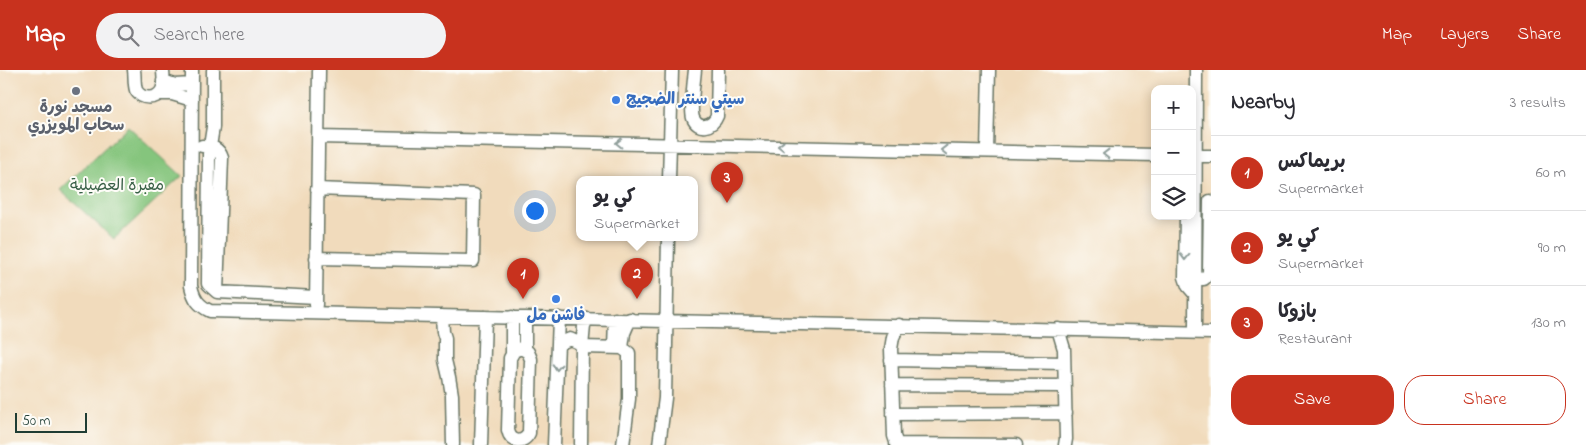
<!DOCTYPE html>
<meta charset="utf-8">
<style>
:root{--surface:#fff;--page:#f2f2f3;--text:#2b2b33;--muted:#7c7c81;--line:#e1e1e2;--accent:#c8321e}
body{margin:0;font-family:"Indie Flower","Playpen Sans Arabic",sans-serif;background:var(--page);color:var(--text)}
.controls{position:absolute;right:15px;top:15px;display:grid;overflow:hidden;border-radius:10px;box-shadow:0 2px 12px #0003}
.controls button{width:45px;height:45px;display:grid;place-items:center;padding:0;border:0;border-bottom:1px solid var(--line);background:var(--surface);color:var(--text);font:25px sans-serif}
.scale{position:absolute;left:15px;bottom:12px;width:72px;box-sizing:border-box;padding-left:5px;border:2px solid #1f3d34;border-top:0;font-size:14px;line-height:18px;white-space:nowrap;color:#1f3d34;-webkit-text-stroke:4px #fdfcf7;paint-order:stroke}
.you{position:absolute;left:534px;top:140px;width:18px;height:18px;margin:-12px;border:4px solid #fff;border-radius:50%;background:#1a73e8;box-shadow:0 0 0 8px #1a73e833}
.badge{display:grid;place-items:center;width:32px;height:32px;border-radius:50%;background:var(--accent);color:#fff;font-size:16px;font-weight:700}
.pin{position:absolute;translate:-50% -41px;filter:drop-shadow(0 1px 2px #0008)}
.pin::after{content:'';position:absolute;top:26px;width:18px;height:15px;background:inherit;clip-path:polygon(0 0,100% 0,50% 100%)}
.popup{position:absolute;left:576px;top:106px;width:122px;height:65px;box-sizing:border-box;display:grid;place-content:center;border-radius:10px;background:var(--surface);filter:drop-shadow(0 1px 4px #0005);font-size:16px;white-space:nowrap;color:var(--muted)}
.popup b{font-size:19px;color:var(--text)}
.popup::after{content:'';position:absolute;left:50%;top:100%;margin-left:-10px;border:10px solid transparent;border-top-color:var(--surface)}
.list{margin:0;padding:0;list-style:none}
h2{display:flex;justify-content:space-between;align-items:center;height:65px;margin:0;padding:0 20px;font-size:21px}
h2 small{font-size:16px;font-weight:400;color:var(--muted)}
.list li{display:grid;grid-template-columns:32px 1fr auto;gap:15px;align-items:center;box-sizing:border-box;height:75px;padding:0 20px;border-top:1px solid var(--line)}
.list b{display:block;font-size:19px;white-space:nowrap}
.list p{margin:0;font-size:16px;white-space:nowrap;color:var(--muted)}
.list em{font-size:16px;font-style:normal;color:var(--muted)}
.actions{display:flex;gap:10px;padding:15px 20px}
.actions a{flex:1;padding:11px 0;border:1px solid var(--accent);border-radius:20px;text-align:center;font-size:18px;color:var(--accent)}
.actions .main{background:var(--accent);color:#fff}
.icon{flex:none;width:28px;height:28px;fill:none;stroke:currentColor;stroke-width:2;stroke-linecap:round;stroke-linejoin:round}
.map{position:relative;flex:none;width:1211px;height:375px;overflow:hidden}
header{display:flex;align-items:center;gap:30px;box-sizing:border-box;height:70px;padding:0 25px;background:var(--accent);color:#fff}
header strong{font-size:24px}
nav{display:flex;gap:28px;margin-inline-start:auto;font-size:18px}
.search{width:350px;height:45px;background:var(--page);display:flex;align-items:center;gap:12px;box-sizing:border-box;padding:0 18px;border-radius:28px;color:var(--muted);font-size:19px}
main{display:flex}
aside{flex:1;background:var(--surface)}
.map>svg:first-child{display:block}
.green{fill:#85c57d;stroke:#528158}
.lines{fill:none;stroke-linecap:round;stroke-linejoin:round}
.minor-casing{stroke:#687464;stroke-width:15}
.minor{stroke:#fff;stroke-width:12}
.oneway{stroke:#8f9e9a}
.worship-dot{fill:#6b7280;stroke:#fdfcf7;stroke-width:2}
.shop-dot{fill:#3f7fe0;stroke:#fdfcf7;stroke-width:2}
.labels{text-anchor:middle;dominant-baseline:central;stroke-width:4;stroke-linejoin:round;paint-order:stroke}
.shop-label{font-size:16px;font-weight:bold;fill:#366cbe;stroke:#fdfcf7;text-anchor:start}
.worship-label{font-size:16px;font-weight:bold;fill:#5b616d;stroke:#fdfcf7}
.park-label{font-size:16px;fill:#385f46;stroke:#fdfcf7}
</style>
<header>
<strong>Map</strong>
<div class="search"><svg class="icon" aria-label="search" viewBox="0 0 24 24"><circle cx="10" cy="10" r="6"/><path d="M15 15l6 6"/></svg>Search here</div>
<nav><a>Map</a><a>Layers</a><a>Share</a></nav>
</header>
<main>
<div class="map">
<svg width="1211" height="375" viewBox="0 0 1211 375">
<rect width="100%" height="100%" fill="#fdfcf7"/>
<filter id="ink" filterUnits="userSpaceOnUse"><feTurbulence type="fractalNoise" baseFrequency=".02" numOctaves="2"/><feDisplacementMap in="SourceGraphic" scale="10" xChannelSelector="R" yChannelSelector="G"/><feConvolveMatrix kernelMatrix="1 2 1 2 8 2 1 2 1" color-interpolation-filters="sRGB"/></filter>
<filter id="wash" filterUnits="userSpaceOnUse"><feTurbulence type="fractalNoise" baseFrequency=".0096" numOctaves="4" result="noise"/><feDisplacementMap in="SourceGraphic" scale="20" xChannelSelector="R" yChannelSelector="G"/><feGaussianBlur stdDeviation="1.12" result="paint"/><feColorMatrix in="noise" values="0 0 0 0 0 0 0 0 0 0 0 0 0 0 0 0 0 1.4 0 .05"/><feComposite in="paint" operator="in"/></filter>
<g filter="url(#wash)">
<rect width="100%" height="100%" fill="#f1dbbc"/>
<path class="green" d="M128 56 182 106 114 169 60 120Z"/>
</g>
<g filter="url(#ink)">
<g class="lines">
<g class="minor-casing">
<path id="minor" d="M134 0C135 6 134 14 136 20 141 30 157 30 162 20 165 14 163 6 163 0
M192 0 191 216C194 229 198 235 210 241L1211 263
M213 0V57L209 83 208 214 217 222 316 227
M695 0C694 10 690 40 693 48 698 61 713 57 717 46L718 0
M163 11 175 15 192 14
M159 24H172L192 30
M318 67 1155 85
M202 76C212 76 219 78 222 88L217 222
M987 81 989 0
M1192 86H1211
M669 110 672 0
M1186 146 1185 207 1188 216 1195 224
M316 188 473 191 474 125 317 119
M1196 209H1204L1209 203 1210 131
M316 235 319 0
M442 246 443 262 445 268V290L449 307 452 325 453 375
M512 247V284
M1058 259 1064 279 1066 369 1065 375
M1195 262 1196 0
M558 276 561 273 570 269 579 273 582 277 622 278 629 283V329L623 375
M521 278 528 282 531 289 529 363C523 375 510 372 508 360L510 288 514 281Z
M614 278 615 249
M622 278 624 263 630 249
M525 279V248
M891 290 1064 293
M892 315 1065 316
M893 344 1066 343
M896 374 1016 375
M481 375 485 247
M554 375 559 248
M581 375 582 277 584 256 587 249
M659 375 665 328 668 168
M897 375 894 366 891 279 893 267 899 255"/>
</g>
<use href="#minor" class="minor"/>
</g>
<defs><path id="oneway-chevron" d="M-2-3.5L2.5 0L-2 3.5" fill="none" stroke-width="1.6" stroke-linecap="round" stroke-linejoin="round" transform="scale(1.25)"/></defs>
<g class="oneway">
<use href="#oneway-chevron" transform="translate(619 73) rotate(-179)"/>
<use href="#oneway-chevron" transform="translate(781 76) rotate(-179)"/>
<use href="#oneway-chevron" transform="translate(944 80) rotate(-179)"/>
<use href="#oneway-chevron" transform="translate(1106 84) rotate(-179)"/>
<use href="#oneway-chevron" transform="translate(1185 187) rotate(91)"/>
<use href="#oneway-chevron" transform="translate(557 297) rotate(92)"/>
</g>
</g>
<circle class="worship-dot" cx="76" cy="21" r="5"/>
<g class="shop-dot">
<circle cx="616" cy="30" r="5"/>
<circle cx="556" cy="229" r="5"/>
</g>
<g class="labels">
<g class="shop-label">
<text x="626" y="30">سيتي سنتر الضجيج</text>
<text x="556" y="246" text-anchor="middle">فاشن مل</text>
</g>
<g class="worship-label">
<text x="76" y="38">مسجد نورة<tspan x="76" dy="18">سحاب المويزري</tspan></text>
</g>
<g class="park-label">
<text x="117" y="116">مقبرة العضيلية</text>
</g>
</g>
</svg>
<div class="controls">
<button>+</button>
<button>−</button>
<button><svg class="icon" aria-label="layers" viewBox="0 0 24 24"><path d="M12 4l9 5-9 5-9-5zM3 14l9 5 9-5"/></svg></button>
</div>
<div class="scale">50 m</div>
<div class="you"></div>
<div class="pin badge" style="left:523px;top:229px">1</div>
<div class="pin badge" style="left:637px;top:229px">2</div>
<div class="popup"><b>كي يو</b>Supermarket</div>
<div class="pin badge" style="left:727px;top:133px">3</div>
</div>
<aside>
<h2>Nearby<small>3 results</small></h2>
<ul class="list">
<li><span class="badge">1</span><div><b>بريماكس</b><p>Supermarket</p></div><em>60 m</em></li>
<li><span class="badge">2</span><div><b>كي يو</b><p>Supermarket</p></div><em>90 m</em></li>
<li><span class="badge">3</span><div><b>بازوكا</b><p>Restaurant</p></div><em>130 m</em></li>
</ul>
<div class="actions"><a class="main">Save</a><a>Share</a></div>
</aside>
</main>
